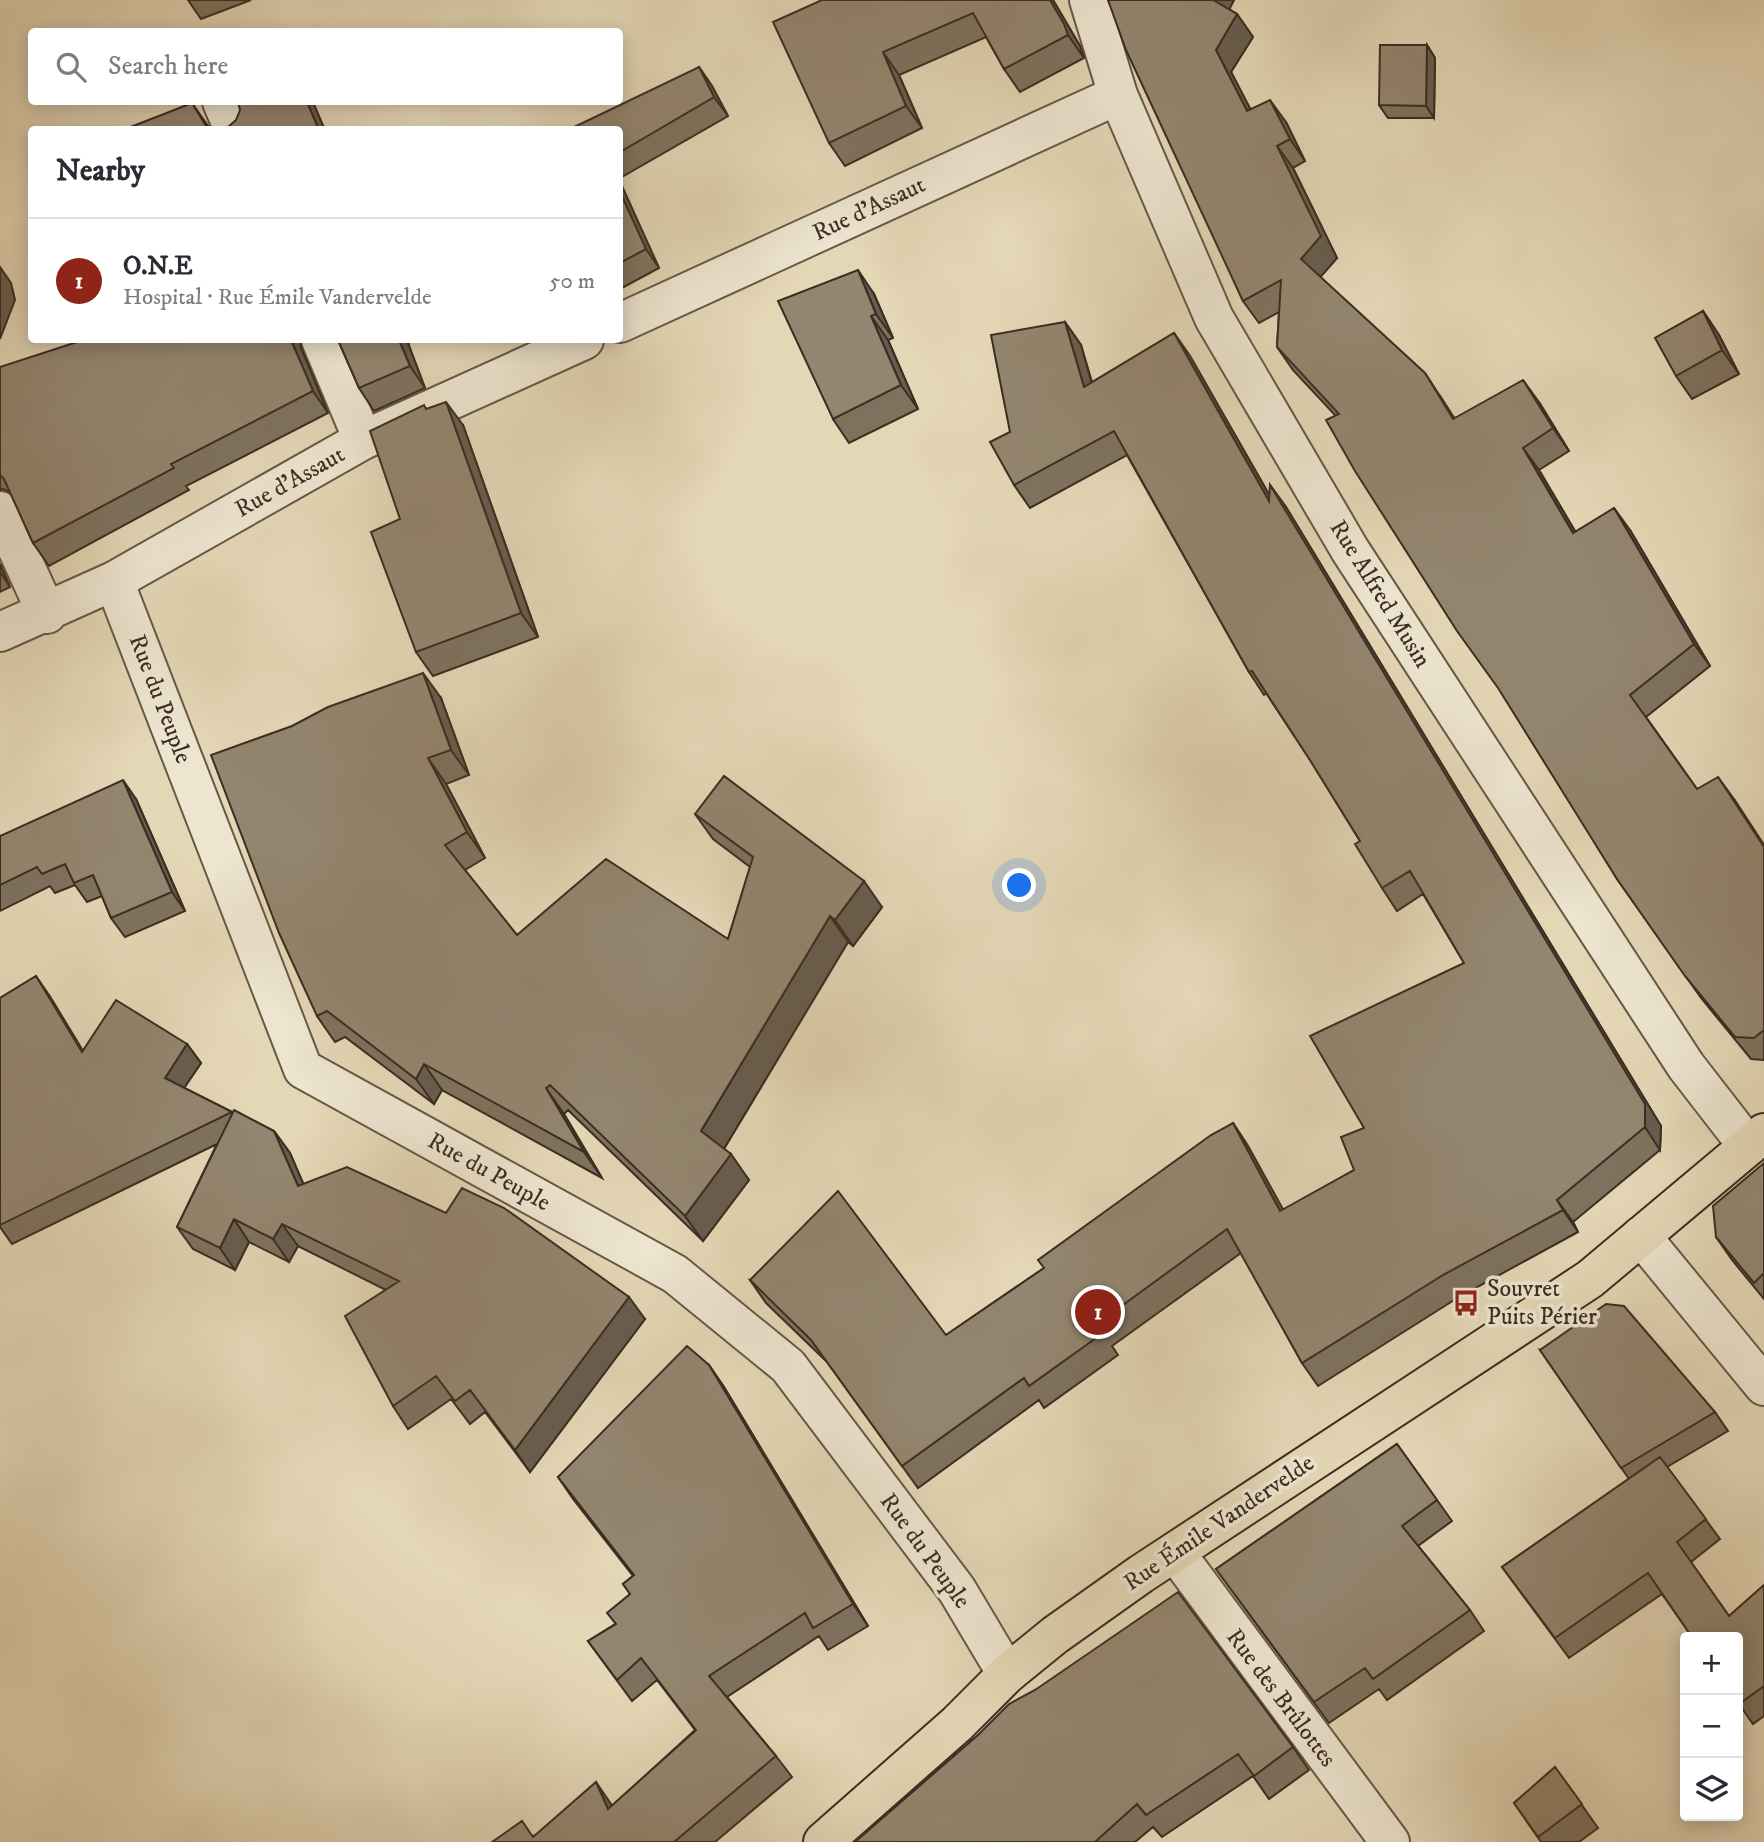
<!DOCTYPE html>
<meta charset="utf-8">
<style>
:root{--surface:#fff;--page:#f7f7f7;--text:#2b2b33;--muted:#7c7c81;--line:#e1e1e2;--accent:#8f2418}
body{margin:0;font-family:"IM FELL DW Pica",serif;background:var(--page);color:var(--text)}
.controls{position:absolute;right:21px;bottom:21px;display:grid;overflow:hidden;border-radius:7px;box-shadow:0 4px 18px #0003}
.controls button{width:63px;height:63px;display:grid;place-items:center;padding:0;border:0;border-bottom:2px solid var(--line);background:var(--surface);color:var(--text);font:35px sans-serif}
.you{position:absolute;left:1020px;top:886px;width:24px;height:24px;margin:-18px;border:5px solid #fff;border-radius:50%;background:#1a73e8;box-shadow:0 0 0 10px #1a73e833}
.badge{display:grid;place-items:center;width:46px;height:46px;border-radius:50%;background:var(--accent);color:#fff;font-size:23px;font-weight:700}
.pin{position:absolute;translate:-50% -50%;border:4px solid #fff;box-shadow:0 2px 7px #0006}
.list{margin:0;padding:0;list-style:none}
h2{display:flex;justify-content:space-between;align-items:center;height:91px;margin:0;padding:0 28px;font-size:30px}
h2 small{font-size:23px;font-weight:400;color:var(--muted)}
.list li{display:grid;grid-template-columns:46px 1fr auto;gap:21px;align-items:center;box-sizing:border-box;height:126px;padding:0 28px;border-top:2px solid var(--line)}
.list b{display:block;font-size:26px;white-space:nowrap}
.list p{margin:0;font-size:23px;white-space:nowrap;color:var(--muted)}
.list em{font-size:23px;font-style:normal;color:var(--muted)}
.icon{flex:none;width:38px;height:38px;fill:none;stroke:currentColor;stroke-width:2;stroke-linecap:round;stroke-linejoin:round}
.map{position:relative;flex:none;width:1764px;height:1842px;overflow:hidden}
.search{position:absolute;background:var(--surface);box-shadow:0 4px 18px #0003;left:28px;top:28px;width:595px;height:77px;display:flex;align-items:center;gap:18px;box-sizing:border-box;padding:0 24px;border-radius:7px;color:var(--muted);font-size:26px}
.panel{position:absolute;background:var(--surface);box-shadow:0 4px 18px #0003;left:28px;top:126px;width:595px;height:217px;border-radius:7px}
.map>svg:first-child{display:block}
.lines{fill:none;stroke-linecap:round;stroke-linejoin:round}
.minor-casing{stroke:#665847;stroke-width:42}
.major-casing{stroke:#3c2d22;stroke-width:42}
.minor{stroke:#ede5d0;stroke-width:38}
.major{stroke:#e4d7b6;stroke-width:38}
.wall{fill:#7e725f;stroke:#3c2d22;stroke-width:2}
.shaded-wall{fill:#675d4e;stroke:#3c2d22;stroke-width:2}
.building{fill:#93856f;stroke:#3c2d22;stroke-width:2}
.labels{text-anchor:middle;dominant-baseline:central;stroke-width:7;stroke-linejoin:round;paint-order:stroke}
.street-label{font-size:24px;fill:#3c2d22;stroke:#ede5d0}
.poi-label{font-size:24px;fill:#3c2d22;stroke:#ede5d0;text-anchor:start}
</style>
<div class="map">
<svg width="1764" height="1842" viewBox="0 0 1764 1842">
<rect width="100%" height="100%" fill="#e4d7b6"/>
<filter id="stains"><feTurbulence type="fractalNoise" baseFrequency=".00286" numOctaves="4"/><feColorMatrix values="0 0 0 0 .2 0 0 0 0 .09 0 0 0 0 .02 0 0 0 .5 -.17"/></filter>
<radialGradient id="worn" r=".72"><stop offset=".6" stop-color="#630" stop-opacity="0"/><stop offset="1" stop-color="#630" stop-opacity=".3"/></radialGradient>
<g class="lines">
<g class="minor-casing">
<path id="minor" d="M1089 0 1118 95 1214 318 1350 550 1686 1066 1748 1146
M222 102 234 130
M620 323 1118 95
M321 340 363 440
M0 511 47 614
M114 581 303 1069 675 1274 788 1366 957 1590 1007 1674
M0 632 114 581 363 440 584 340
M1641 1236 1764 1386
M1175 1552 1390 1842"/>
</g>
<g class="major-casing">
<path id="major" d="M823 1842 957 1724 1007 1674 1055 1635 1141 1574 1590 1279 1764 1133"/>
</g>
<use href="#minor" class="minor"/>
<use href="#major" class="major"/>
</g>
<path class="wall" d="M188 0H251L201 19Z
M822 0H1053L1080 46 1084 58 1020 92 1004 69 986 37 899 75 922 128 845 166 829 143Z
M1108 0H1234L1229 9 1237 14 1253 37 1231 72 1250 109 1286 122 1305 161 1293 168 1337 258 1320 277 1440 396 1454 418 1539 402 1569 451 1539 470 1575 531 1630 530 1710 666 1646 717 1697 789 1734 799 1764 845V1060L1751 1059 1701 998 1617 879 1335 415 1293 370 1277 347 1279 312 1259 323 1243 301Z
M1427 45 1435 58 1434 118H1388L1379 105Z
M699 67 712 86 728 116 620 178V130Z
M620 182 659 268 620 289Z
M874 294 893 338 888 340 918 409 849 443 833 419Z
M1703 311 1719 335 1739 374 1692 399 1676 376Z
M1065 322 1081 345 1092 382 1174 333 1190 356 1270 496V485L1286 507 1661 1126 1660 1150 1573 1222 1578 1232 1459 1297 1318 1386 1302 1363 1241 1253 1112 1346 1118 1355 1044 1408 1039 1400 918 1488 827 1362 766 1303 750 1280 946 1335 1044 1268 1233 1123 1248 1146 1283 1210 1354 1170 1364 1128 1464 963 1423 894 1397 911 1382 888 1360 841 1310 760 1266 693 1264 695 1249 672 1127 455 1030 508 1014 485 1010 432Z
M338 340H416L408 343 425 388 374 411 359 388Z
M301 348 328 413 186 486 189 490 49 566 33 543 10 492 3 489 0 490V367Z
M427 409 463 425 538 637 433 676 416 652 400 519Z
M0 564 10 587 0 592Z
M441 698 469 775 446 784 485 858 465 870 517 935 728 939 750 867 713 839 695 814 882 907 853 946 848 942 724 1149 749 1180 703 1241 568 1110 564 1114 602 1178 442 1090 434 1104 345 1037 335 1042 317 1016Z
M136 799 185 911 125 937 111 918 102 896 87 902 75 885 55 893 50 886 0 911V836Z
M49 995 83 1051 187 1044 201 1063 184 1088 232 1112 274 1131 290 1153 303 1184 645 1319 530 1472 485 1412 470 1424 451 1399 408 1429 393 1406 386 1290 298 1246 289 1262 249 1242 235 1270 193 1249 177 1227 217 1144 12 1244 0 1227V998Z
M1764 1163V1299L1732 1260 1716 1237Z
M1540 1350 1715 1412 1728 1431 1667 1467 1720 1539 1691 1562 1729 1616 1764 1585V1716L1753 1724 1662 1594 1569 1658 1502 1567 1629 1479Z
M709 1365 724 1387 868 1626 828 1650 819 1636 727 1697 776 1756 792 1777 715 1842H492L533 1836 612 1806 695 1730 657 1680 632 1701 588 1641 615 1624 630 1594 623 1584 633 1576 573 1499 558 1477Z
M1397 1444 1452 1521 1418 1546 1470 1610 1484 1631 1387 1700 1379 1689 1329 1723 1216 1569Z
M978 1735 1293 1747 1309 1770 1269 1799 1253 1776 1162 1837 1153 1827 1135 1842H855Z
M1555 1767 1598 1828 1579 1842H1541L1514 1803Z"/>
<path class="shaded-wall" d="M1050 0H1053L1080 46 1084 58 1068 35Z
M1210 0H1234L1224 20Z
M1237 14 1253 37 1231 72 1263 133 1247 111 1216 50Z
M1427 45 1435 58 1434 118 1426 106Z
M883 52 899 75 922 128 906 106Z
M699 67 712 86 728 116 714 97Z
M1270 100 1286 122 1305 161 1290 139Z
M307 102H313L325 130H319Z
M192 103 211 130H209Z
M1277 146 1293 168 1337 258 1317 281 1301 259Z
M620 182 659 268 646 249 620 192Z
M0 267 11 283 15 300 0 339Z
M858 270 874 294 893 338 876 314Z
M1703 311 1719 335 1739 374 1722 350Z
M871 316 888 340 918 409 901 385Z
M1065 322 1081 345 1099 409 1084 387Z
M1174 333 1190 356 1285 523 1269 501Z
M291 340H300L301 348 328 413 313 391Z
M399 340H405L408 343 425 388 410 366Z
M1425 373 1440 396 1469 441 1453 419Z
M1523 380 1539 402 1569 451 1553 428Z
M446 402 463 425 538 637 521 613Z
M1523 448 1539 470 1589 555 1573 533Z
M1270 485 1286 507 1661 1126 1660 1150 1645 1127Z
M1614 508 1630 530 1710 666 1694 644Z
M0 564 10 587 0 572Z
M423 673 441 698 469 775 451 750Z
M428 758 446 784 485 858 467 832Z
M1718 777 1734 799 1764 845V847Z
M123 780 136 799 185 911 172 892Z
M864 881 882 907 853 946 835 920Z
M830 916 848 942 719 1157 701 1131Z
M36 976 49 995 95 1071 82 1052Z
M187 1044 201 1063 178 1097 165 1078Z
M424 1064 442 1090 434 1104 416 1079Z
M546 1088 564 1114 602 1178 584 1152Z
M1233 1123 1248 1146 1296 1233 1280 1211Z
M274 1131 290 1153 314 1208 298 1186Z
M731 1154 749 1180 703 1241 685 1216Z
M1557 1200 1573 1222 1578 1232 1563 1210Z
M234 1219 249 1242 235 1270 220 1248Z
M282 1224 298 1246 289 1262 273 1239Z
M629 1297 645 1319 530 1472 515 1450Z
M709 1365 724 1387 868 1626 853 1604Z
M596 1782 611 1804 623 1831 608 1809Z"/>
<path class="building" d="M822 0H1050L1064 24 1068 35 1004 69 973 13 883 52 906 106 829 143 773 22Z
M1108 0H1213L1237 14 1216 50 1247 111 1270 100 1290 139 1277 146 1321 236 1301 259 1425 373 1453 419 1523 380 1553 428 1523 448 1573 533 1614 508 1694 644 1630 695 1697 789 1718 777 1764 847V1030L1754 1038 1735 1037 1685 976 1617 879 1498 688 1457 631 1355 471 1326 420 1339 414 1277 347 1281 280 1243 301 1126 50Z
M1380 45H1427L1426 106 1379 105Z
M699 67 714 97 620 152V130H568Z
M238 102H307L319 130H123L192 103 206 126 216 129 228 127 236 120 240 110Z
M620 192 646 249 620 263Z
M858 270 876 314 871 316 901 385 833 419 778 301Z
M1703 311 1722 350 1676 376 1655 338Z
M1065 322 1084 387 1174 333 1269 501 1270 485 1645 1104V1127L1557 1200 1563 1210 1443 1275 1302 1363 1227 1229 1097 1324 1103 1333 1029 1386 1024 1378 902 1466 811 1340 750 1280 838 1191 946 1335 1044 1268 1038 1260 1211 1135 1233 1123 1280 1211 1354 1170 1341 1137 1364 1128 1310 1036 1464 963 1410 871 1382 888 1355 844 1360 841 1310 760 1252 671 1249 672 1114 431 1014 485 990 442 1010 432 991 335Z
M83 340H291L313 391 171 464 174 468 33 543 4 479 0 475V367Z
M338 340H399L410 366 359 388Z
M446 402 521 613 416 652 371 532 400 519 370 431 424 405 426 409Z
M423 673 451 750 428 758 467 832 445 845 517 935 606 859 728 939 753 857 695 814 724 776 864 881 835 920 830 916 701 1131 731 1154 685 1216 550 1085 546 1088 584 1152 424 1064 416 1079 327 1011 317 1016 279 933 211 755 292 726 328 707Z
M123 780 172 892 111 918 93 875 74 883 65 864 42 874 37 867 0 885V836Z
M36 976 82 1052 116 1000 187 1044 165 1078 232 1112 0 1225V998Z
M234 1110 274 1131 298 1186 347 1167 446 1213 462 1188 504 1208 629 1297 515 1450 470 1390 455 1401 436 1376 393 1406 345 1316 399 1281 282 1224 273 1239 234 1219 220 1248 177 1227Z
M1764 1163V1273L1754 1283 1716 1237 1713 1206Z
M1606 1304 1624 1306 1715 1412 1621 1468 1540 1350Z
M687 1346 709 1365 853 1604 813 1628 805 1613 709 1676 776 1756 674 1842H492L522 1821 533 1837 596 1782 608 1809 696 1730 641 1658 617 1680 588 1641 616 1624 607 1613 630 1594 623 1584 634 1575 558 1477Z
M1397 1444 1437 1500 1402 1526 1470 1610 1373 1679 1365 1668 1314 1702 1216 1569Z
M1660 1457 1706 1519 1677 1542 1729 1616 1764 1585V1686L1739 1704 1738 1702V1637H1692L1648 1573 1555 1638 1502 1567Z
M1178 1592 1293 1747 1254 1776 1238 1754 1146 1815 1137 1804 1095 1842H855L978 1735 1009 1704 1035 1690Z
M1555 1767 1582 1804 1538 1837 1514 1803Z"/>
<defs>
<g id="bus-bare" transform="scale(2.1)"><path d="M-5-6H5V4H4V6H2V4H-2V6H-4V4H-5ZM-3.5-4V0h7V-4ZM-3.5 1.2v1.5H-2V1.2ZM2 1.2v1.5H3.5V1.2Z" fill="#8f2418" stroke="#ede5d0" stroke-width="2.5" paint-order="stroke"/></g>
</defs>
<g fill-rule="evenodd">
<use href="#bus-bare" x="1466" y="1303"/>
</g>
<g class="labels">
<g class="street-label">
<text transform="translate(869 209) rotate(-25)">Rue d'Assaut</text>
<text transform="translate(290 482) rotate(-29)">Rue d'Assaut</text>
<text transform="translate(1380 594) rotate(58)">Rue Alfred Musin</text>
<text transform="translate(160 699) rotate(69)">Rue du Peuple</text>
<text transform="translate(489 1172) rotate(29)">Rue du Peuple</text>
<text transform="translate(1219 1523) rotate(-34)">Rue Émile Vandervelde</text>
<text transform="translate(925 1551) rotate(54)">Rue du Peuple</text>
<text transform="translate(1281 1698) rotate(53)">Rue des Brûlottes</text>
</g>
<g class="poi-label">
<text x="1487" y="1289">Souvret<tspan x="1487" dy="28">Puits Périer</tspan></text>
</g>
</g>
<rect width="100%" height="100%" filter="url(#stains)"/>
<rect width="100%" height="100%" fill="url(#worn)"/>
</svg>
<div class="controls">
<button>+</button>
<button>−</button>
<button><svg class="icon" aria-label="layers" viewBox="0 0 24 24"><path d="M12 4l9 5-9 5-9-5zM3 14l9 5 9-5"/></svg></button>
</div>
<div class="you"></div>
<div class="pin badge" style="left:1098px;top:1312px">1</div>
<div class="search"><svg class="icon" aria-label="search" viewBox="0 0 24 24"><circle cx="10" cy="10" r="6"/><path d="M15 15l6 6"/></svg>Search here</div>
<section class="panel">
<h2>Nearby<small></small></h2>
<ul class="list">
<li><span class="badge">1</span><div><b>O.N.E</b><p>Hospital · Rue Émile Vandervelde</p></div><em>50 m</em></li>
</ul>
</section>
</div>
